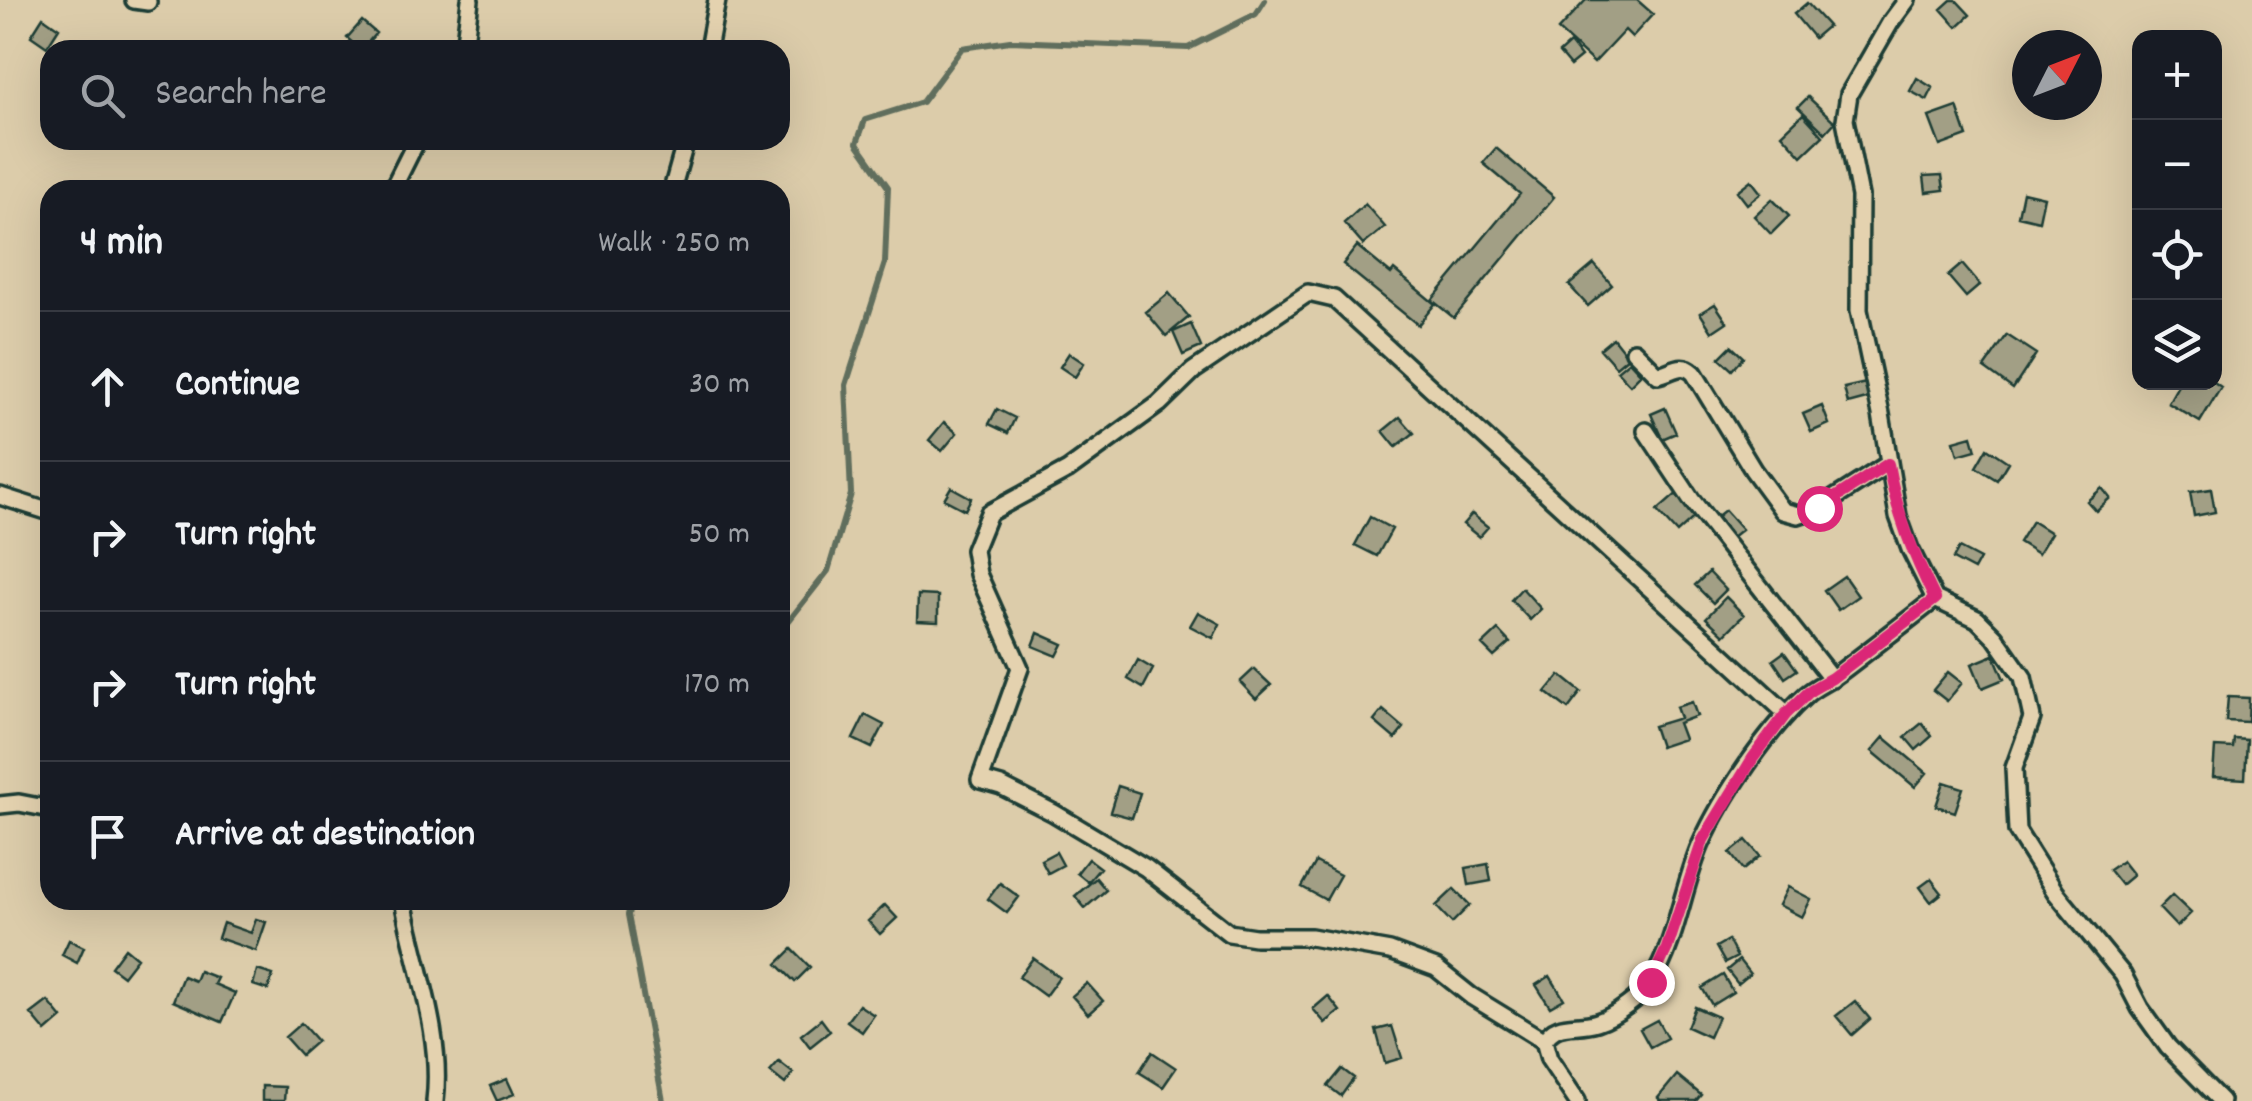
<!DOCTYPE html>
<meta charset="utf-8">
<style>
:root{--surface:#171b24;--page:#242831;--text:#f1f3f6;--muted:#9ea1a6;--line:#363941}
body{margin:0;font-family:Dekko,sans-serif;background:var(--page);color:var(--text)}
.controls{position:absolute;right:30px;top:30px;display:grid;overflow:hidden;border-radius:20px;box-shadow:0 10px 40px #0002}
.controls button{width:90px;height:90px;display:grid;place-items:center;padding:0;border:0;border-bottom:2px solid var(--line);background:var(--surface);color:var(--text);font:50px sans-serif}
.compass{position:absolute;left:2012px;top:30px;width:90px;height:90px;border-radius:50%;background:var(--surface);box-shadow:0 10px 40px #0002;rotate:48deg}
.stop{position:absolute;width:30px;height:30px;margin:-22px;border:8px solid #db2777;border-radius:50%;background:#fff}
.stop.end{background:#db2777;border-color:#fff;box-shadow:0 2px 10px #0008}
.list{margin:0;padding:0;list-style:none}
h2{display:flex;justify-content:space-between;align-items:center;height:130px;margin:0;padding:0 40px;font-size:42px}
h2 small{font-size:32px;font-weight:400;color:var(--muted)}
.list li{display:grid;grid-template-columns:65px 1fr auto;gap:30px;align-items:center;box-sizing:border-box;height:150px;padding:0 40px;border-top:2px solid var(--line)}
.list b{display:block;font-size:38px;white-space:nowrap}
.list em{font-size:32px;font-style:normal;color:var(--muted)}
.icon{flex:none;width:55px;height:55px;fill:none;stroke:currentColor;stroke-width:2;stroke-linecap:round;stroke-linejoin:round}
.map{position:relative;flex:none;width:2252px;height:1101px;overflow:hidden}
.search{position:absolute;background:var(--surface);box-shadow:0 10px 40px #0002;left:40px;top:40px;width:750px;height:110px;display:flex;align-items:center;gap:25px;box-sizing:border-box;padding:0 35px;border-radius:30px;color:var(--muted);font-size:38px}
.panel{position:absolute;background:var(--surface);box-shadow:0 10px 40px #0002;left:40px;top:180px;width:750px;height:730px;border-radius:30px}
.map>svg:first-child{display:block}
.lines{fill:none;stroke-linecap:round;stroke-linejoin:round}
.stream{stroke:#606e5d;stroke-width:6}
.building{fill:#a29f85;stroke:#1f3d34;stroke-width:2.5}
.minor-casing{stroke:#1f3d34;stroke-width:22}
.minor{stroke:#e4d2af;stroke-width:15}
.route{stroke:#db2777;stroke-width:12}
</style>
<div class="map">
<svg width="2252" height="1101" viewBox="0 0 2252 1101">
<rect width="100%" height="100%" fill="#dcccaa"/>
<filter id="ink" filterUnits="userSpaceOnUse"><feTurbulence type="fractalNoise" baseFrequency=".01" numOctaves="2"/><feDisplacementMap in="SourceGraphic" scale="20" xChannelSelector="R" yChannelSelector="G"/><feConvolveMatrix kernelMatrix="1 2 1 2 8 2 1 2 1" color-interpolation-filters="sRGB"/></filter>
<g filter="url(#ink)">
<g class="lines">
<path class="stream" d="M780 632 828 571 851 494 846 385 885 263 888 187 857 143 865 120 922 102 962 48 1010 41 1188 48 1256 14 1265 0
M631 900 628 915 663 1101"/>
</g>
<path class="building" d="M1586 0H1637L1653 14 1632 37 1625 30 1594 63 1558 30Z
M1951 0H1956L1970 15 1957 27 1941 9Z
M1807 3 1828 26 1814 38 1794 14Z
M43 17 59 28 47 47 31 36Z
M362 21 376 33 361 50 347 38Z
M1570 43 1581 57 1570 66 1559 53Z
M1917 78 1933 88 1927 100 1910 91Z
M1808 97 1835 122 1825 133 1798 107Z
M1957 107 1967 136 1940 146 1929 117Z
M1803 114 1823 136 1802 156 1782 134Z
M1496 148 1554 197 1454 318 1432 300 1520 194 1483 163Z
M1942 175 1944 190 1926 192 1924 176Z
M1751 180 1761 193 1747 204 1737 191Z
M2023 192 2044 197 2039 221 2018 216Z
M1772 199 1789 216 1771 234 1754 216Z
M1365 204 1385 227 1363 245 1344 223Z
M1357 246 1391 274 1394 270 1435 304 1418 325 1343 264Z
M1594 264 1612 285 1588 306 1569 285Z
M1962 264 1980 285 1966 297 1948 276Z
M1169 293 1189 317 1166 336 1146 312Z
M1715 304 1727 322 1712 332 1700 313Z
M1191 324 1201 347 1183 355 1173 332Z
M2007 335 2036 354 2013 389 1984 368Z
M1613 338 1628 357 1616 367 1600 349Z
M1731 346 1743 357 1732 370 1719 358Z
M1069 353 1084 363 1075 377 1060 367Z
M1629 361 1641 374 1630 385 1617 371Z
M2180 382H2214L2221 387 2200 422 2168 403Z
M1866 383 1870 398 1848 404 1844 388Z
M1822 406 1829 424 1811 432 1803 414Z
M1665 408 1676 433 1662 439 1651 414Z
M997 409 1015 418 1008 433 989 424Z
M1400 417 1414 433 1396 447 1383 431Z
M944 422 957 433 942 451 929 440Z
M1972 436 1976 450 1958 455 1954 441Z
M1987 448 2008 462 1997 480 1976 467Z
M951 487 971 498 965 510 944 499Z
M2102 488 2110 498 2096 511 2087 501Z
M2211 489 2215 512 2194 516 2190 492Z
M1680 491 1699 513 1677 533 1657 511Z
M1725 510 1742 529 1731 538 1715 518Z
M1472 514 1488 527 1479 537 1463 524Z
M1370 517 1392 529 1377 556 1355 545Z
M2032 521 2051 533 2038 554 2019 542Z
M1959 548 1980 559 1974 570 1953 559Z
M1709 572 1726 590 1713 603 1695 585Z
M1844 576 1858 596 1838 610 1824 590Z
M1522 588 1541 609 1530 620 1511 600Z
M918 595 938 596V622L917 621Z
M1726 597 1744 615 1724 635 1706 618Z
M1198 612 1220 624 1213 638 1190 626Z
M1498 630 1510 643 1494 657 1482 645Z
M1038 633 1063 644 1057 656 1033 646Z
M1784 652 1797 670 1785 678 1773 660Z
M1994 655 2004 679 1982 688 1972 664Z
M1138 660 1153 669 1143 688 1128 679Z
M1254 669 1271 685 1256 699 1240 682Z
M1948 672 1962 683 1947 701 1933 690Z
M1560 675 1581 692 1568 709 1546 692Z
M2228 697 2249 698 2248 722 2226 721Z
M1692 702 1697 716 1678 723 1684 739 1660 747 1653 726 1680 718 1676 707Z
M1383 710 1404 728 1395 739 1374 721Z
M865 715 884 725 872 748 853 739Z
M1922 723 1932 736 1916 750 1905 737Z
M1884 737 1927 773 1915 787 1872 751Z
M2234 739 2247 740 2245 779 2213 777 2215 747 2233 748Z
M1944 782 1963 788 1955 812 1936 806Z
M1118 786 1140 793 1132 818 1110 812Z
M1746 840 1760 856 1743 870 1730 853Z
M1056 852 1063 865 1048 873 1041 860Z
M1088 859 1100 868 1088 882 1077 873Z
M2122 861 2133 875 2121 885 2109 870Z
M1316 862 1340 875 1326 900 1302 887Z
M1488 864 1491 881 1469 885 1466 868Z
M1096 878 1106 890 1085 908 1075 896Z
M1931 879 1942 893 1931 902 1920 887Z
M1000 883 1019 897 1007 913 988 899Z
M1788 887 1811 899 1802 917 1779 905Z
M1454 889 1470 905 1452 923 1436 906Z
M2172 895 2191 913 2177 927 2159 908Z
M885 905 897 918 880 934 868 921Z
M256 919 266 922 256 951 218 938 223 923 251 933Z
M69 940 84 947 77 963 62 955Z
M1728 940 1737 957 1725 963 1716 947Z
M125 948 137 958 123 976 111 967Z
M792 949 810 967 795 982 777 964Z
M1033 958 1059 977 1045 996 1019 977Z
M1739 960 1750 974 1738 984 1727 970Z
M257 970 273 975 268 990 253 985Z
M199 971 217 978 214 984 235 993 222 1022 173 1001 183 976 195 981Z
M1723 975 1733 992 1712 1005 1702 988Z
M1550 976 1564 999 1550 1007 1536 985Z
M1087 983 1103 1001 1088 1014 1072 996Z
M1328 996 1340 1011 1325 1023 1313 1009Z
M48 1001 62 1018 46 1032 31 1014Z
M1855 1001 1870 1019 1852 1035 1836 1016Z
M859 1005 874 1015 862 1032 847 1021Z
M1695 1007 1718 1017 1709 1037 1687 1027Z
M821 1019 830 1031 810 1047 801 1035Z
M1657 1020 1667 1038 1650 1047 1640 1029Z
M301 1023 317 1041 301 1055 285 1037Z
M1392 1026 1402 1058 1385 1063 1376 1030Z
M1152 1052 1176 1068 1163 1087 1139 1072Z
M779 1062 793 1073 785 1084 770 1072Z
M1342 1069 1354 1078 1341 1096 1328 1086Z
M1677 1075 1701 1095 1696 1101H1661L1658 1098Z
M507 1079 514 1094 497 1101 490 1086Z
M262 1086 285 1087 284 1101H262Z"/>
<g class="lines">
<g class="minor-casing">
<path id="minor" d="M134 0 148 2
M1907 0 1890 23 1849 94 1845 120 1860 196 1859 310 1881 414 1898 516 1910 549 1935 599 1977 619 1995 637 2023 677 2032 718 2014 768 2017 831 2056 893 2123 975 2140 1008 2168 1047 2221 1101
M464 50 470 0
M708 50 717 0
M392 190 417 140
M672 190 686 140
M1634 351 1658 375C1673 372 1681 361 1694 373L1753 470 1783 511 1798 515 1819 508 1888 464
M1646 431 1691 499 1832 679
M0 496 50 512
M0 805 19 803 50 809
M403 900C415 965 443 1034 435 1101
M1544 1041C1557 1019 1576 1029 1597 1022 1616 1016 1641 997 1652 981 1677 940 1682 888 1701 844 1722 797 1768 729 1806 695 1816 686 1828 682 1838 674 1871 649 1903 624 1935 599
M1577 1101 1549 1059 1544 1041 1471 996 1436 968 1390 951 1311 937H1255L1229 933 1146 868 1054 813 1001 786 980 780 1020 668 978 574 974 550 989 513 1068 470 1159 404 1193 371 1308 293 1334 299 1786 713"/>
</g>
<use href="#minor" class="minor"/>
</g>
</g>
<g class="lines" filter="url(#ink)">
<path class="route" d="M1651 982 1667 948 1703 840 1753 758 1786 714 1811 690 1832 678 1935 599C1913 554 1897 514 1888 464L1819 508"/>
</g>
</svg>
<div class="controls">
<button>+</button>
<button>−</button>
<button><svg class="icon" aria-label="locate" viewBox="0 0 24 24"><circle cx="12" cy="12" r="6"/><path d="M12 2v4M12 18v4M2 12h4M18 12h4"/></svg></button>
<button><svg class="icon" aria-label="layers" viewBox="0 0 24 24"><path d="M12 4l9 5-9 5-9-5zM3 14l9 5 9-5"/></svg></button>
</div>
<svg class="compass" viewBox="-18 -18 36 36"><path d="M0-13l5 13h-10z" fill="#e53935"/><path d="M0 13l5-13h-10z" fill="#9ea1a6"/></svg>
<div class="stop" style="left:1819px;top:508px"></div>
<div class="stop end" style="left:1651px;top:982px"></div>
<div class="search"><svg class="icon" aria-label="search" viewBox="0 0 24 24"><circle cx="10" cy="10" r="6"/><path d="M15 15l6 6"/></svg>Search here</div>
<section class="panel">
<h2>4 min<small>Walk · 250 m</small></h2>
<ul class="list">
<li><svg class="icon" aria-label="ahead" viewBox="0 0 24 24"><path d="M12 20V5M6 11l6-6 6 6"/></svg><div><b>Continue</b></div><em>30 m</em></li>
<li><svg class="icon" aria-label="right" viewBox="0 0 24 24"><path d="M7 20v-9h11M14 6l5 5-5 5"/></svg><div><b>Turn right</b></div><em>50 m</em></li>
<li><svg class="icon" aria-label="right" viewBox="0 0 24 24"><path d="M7 20v-9h11M14 6l5 5-5 5"/></svg><div><b>Turn right</b></div><em>170 m</em></li>
<li><svg class="icon" aria-label="arrive" viewBox="0 0 24 24"><path d="M6 21V4h12l-3 4 3 4H6"/></svg><div><b>Arrive at destination</b></div></li>
</ul>
</section>
</div>
